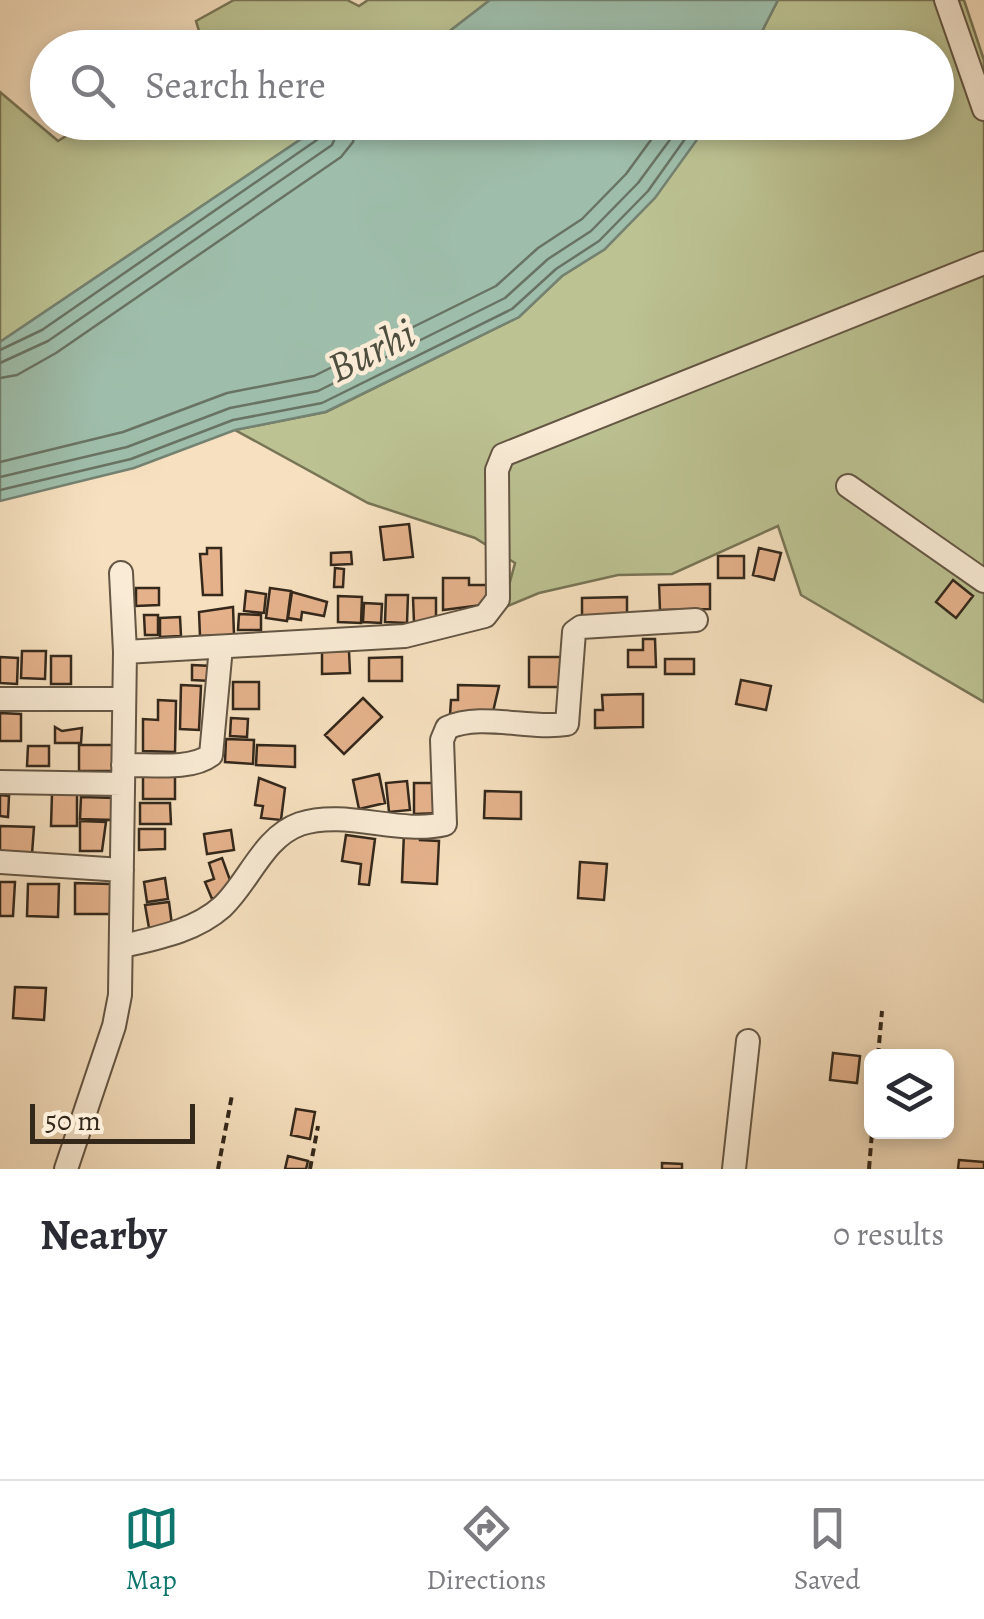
<!DOCTYPE html>
<style>
:root{--surface:#fff;--page:#f2f2f3;--text:#2b2b33;--muted:#7c7c81;--line:#e1e1e2;--accent:#0f766e}
body{margin:0;font-family:Alegreya,serif;background:var(--page);color:var(--text)}
.controls{position:absolute;right:30px;bottom:30px;display:grid;overflow:hidden;border-radius:15px;box-shadow:0 5px 15px #0003}
.controls button{width:90px;height:90px;display:grid;place-items:center;padding:0;border:0;border-bottom:2px solid var(--line);background:var(--surface);color:var(--text);font:50px sans-serif}
.scale{position:absolute;left:30px;bottom:25px;width:165px;box-sizing:border-box;padding-left:10px;border:5px solid #34281b;border-top:0;font-size:28px;line-height:35px;white-space:nowrap;color:#34281b;-webkit-text-stroke:8px #f9ebd5;paint-order:stroke}
.list{margin:0;padding:0;list-style:none}
h2{display:flex;justify-content:space-between;align-items:center;height:130px;margin:0;padding:0 40px;font-size:42px}
h2 small{font-size:32px;font-weight:400;color:var(--muted)}
.icon{flex:none;width:55px;height:55px;fill:none;stroke:currentColor;stroke-width:2;stroke-linecap:round;stroke-linejoin:round}
.map{position:relative;flex:none;width:984px;height:1169px;overflow:hidden}
.search{position:absolute;background:var(--surface);box-shadow:0 5px 15px #0003;left:30px;right:30px;top:30px;height:110px;display:flex;align-items:center;gap:25px;box-sizing:border-box;padding:0 35px;border-radius:55px;color:var(--muted);font-size:38px}
.sheet{height:310px;background:var(--surface)}
nav{display:flex;justify-content:space-around;align-items:center;box-sizing:border-box;height:140px;border-top:2px solid var(--line);background:var(--surface);font-size:28px;color:var(--muted)}
nav a{display:grid;justify-items:center;gap:5px}
nav .on{color:var(--accent)}
.map>svg:first-child{display:block}
.green{fill:#bcc292;stroke:#787556;stroke-width:2.5}
.water{fill:#9ebeab;stroke:#748271;stroke-width:2.5}
.lines{fill:none;stroke-linecap:round;stroke-linejoin:round}
.shore{stroke:#697363;stroke-width:2.5}
.building{fill:#e4b18b;stroke:#34281b;stroke-width:2.5}
.minor-casing{stroke:#645644;stroke-width:26}
.path{stroke:#34281b;stroke-width:4;stroke-dasharray:8 5;stroke-linecap:butt}
.minor{stroke:#f9ebd5;stroke-width:22}
.labels{text-anchor:middle;dominant-baseline:central;stroke-width:9;stroke-linejoin:round;paint-order:stroke}
.water-label{font-size:42px;font-style:italic;fill:#4e4e3f;stroke:#f9ebd5}
</style>
<div class="map">
<svg width="984" height="1169" viewBox="0 0 984 1169">
<rect width="100%" height="100%" fill="#f6e0bf"/>
<filter id="stains"><feTurbulence type="fractalNoise" baseFrequency=".002" numOctaves="4"/><feColorMatrix values="0 0 0 0 .2 0 0 0 0 .09 0 0 0 0 .02 0 0 0 .5 -.17"/></filter>
<radialGradient id="worn" r=".72"><stop offset=".6" stop-color="#630" stop-opacity="0"/><stop offset="1" stop-color="#630" stop-opacity=".3"/></radialGradient>
<path class="green" d="M234 0H347L359 6 368 0H490L429 47H204L196 21Z
M778 0H964L984 60V702L801 595 778 526 672 574 618 575 539 593 503 608 515 563 475 538 368 503 235 430 326 412 519 317 562 276 605 249 709 123 936 122V48L754 47Z
M0 92 58 141 87 123H325L0 342Z"/>
<path class="water" d="M490 0H778L754 47H429Z
M325 123H709L655 198 605 249 562 276 519 317 325 412 235 430 134 468 0 501V342Z"/>
<g class="lines">
<path class="shore" d="M0 350 42 330 324 135 329 122
M0 363 48 341 332 145 342 122
M0 378 17 375 56 353 341 157 353 142 357 122
M0 462 123 432 227 393 314 376 496 286 538 248 582 219 626 174 664 122
M0 477 127 447 230 408 318 391 505 298 548 259 591 231 638 183 683 122
M0 490 131 459 233 420 322 403 512 309 556 269 599 241 648 191 697 122"/>
</g>
<path class="building" d="M409 524 413 557 384 560 380 527Z
M207 548H221L222 595H203L200 554H207Z
M759 548 781 553 774 580 753 575Z
M351 552 352 564 331 565V553Z
M718 556H744V578H718Z
M335 568 344 569 343 587H334Z
M443 578H469V585H490V604L443 610Z
M953 580 973 596 956 618 936 602Z
M710 584V609L660 610 659 585Z
M136 588H159V605L136 606Z
M270 588 291 591 287 621 266 618Z
M246 591 266 594 264 613 244 611Z
M292 592 327 602 324 616 302 612 301 620 288 618Z
M386 595H408L407 623 385 622Z
M338 596 362 597 361 623 338 622Z
M627 597V618H582V598Z
M413 598H436V622H414Z
M364 603 382 604 381 623 363 622Z
M233 607 234 635 200 636 199 612Z
M239 614 261 615V630H238Z
M144 615H158V635H145Z
M180 617 181 636 160 637V618Z
M643 639H655L656 667H628V650H643Z
M22 651H46L45 679 21 678Z
M322 651H349L350 673 322 674Z
M51 656H71V684H51Z
M0 657 18 658 17 684 0 683Z
M402 657V681H369V658Z
M529 657H562V687H529Z
M665 659H694V674H665Z
M192 665 212 666 211 681 192 680Z
M741 680 771 686 766 710 736 704Z
M233 682H259V709H233Z
M181 685 201 686 199 730 180 729Z
M458 685 499 686 492 716 450 715 451 700H458Z
M643 694V727L595 728V710H603L602 695Z
M363 698 382 717 344 754 325 735Z
M158 700 176 701 175 752 143 751V719L158 720Z
M0 713 21 714V741H0Z
M231 718 248 719 247 737 230 736Z
M55 727 62 731 82 728 81 743H55Z
M226 739 254 740 253 764 225 762Z
M79 745H116V771H79Z
M257 745 295 746V767L256 765Z
M28 746H49V766H27Z
M143 774H175V799H143Z
M379 774 385 803 359 809 353 780Z
M259 778 285 788 281 820 261 818 263 806 255 805Z
M407 781 410 810 389 812 386 783Z
M414 783H442V813L414 814Z
M485 791 521 792V819L484 818Z
M52 793 77 794V826H51Z
M0 795 9 796 8 817 0 816Z
M81 797 116 798 115 820 80 819Z
M140 803H170L171 824H140Z
M80 821 106 822 102 851H80Z
M0 826 34 827 32 854 0 853Z
M139 829H165V849L139 850Z
M231 830 234 850 207 854 204 834Z
M404 832 420 833V840L439 841 437 884 402 882Z
M346 835 375 839 369 885 359 884 361 864 342 861Z
M222 858 234 891 212 899 205 882 214 879 209 863Z
M580 862 607 864 604 900 578 898Z
M165 878 168 899 147 902 144 882Z
M0 882H15L13 916H0Z
M75 883 111 884V914H75Z
M28 884H59L58 917 27 916Z
M169 902 172 925 149 928 145 905Z
M15 987 46 988 44 1020 13 1018Z
M833 1053 860 1056 857 1083 830 1080Z
M296 1109 315 1112 310 1139 291 1135Z
M288 1156 308 1161 306 1169H285Z
M959 1160 984 1162V1169H958Z
M662 1163 682 1164V1169H662Z"/>
<g class="lines">
<g class="minor-casing">
<path id="minor" d="M946 0 984 109
M848 486 984 581
M125 652 405 636 485 616 498 599 497 470 503 455 984 263
M0 699H124
M123 765C149 764 190 771 211 755L221 647
M0 782 123 784
M0 862 122 870
M123 946C157 938 195 931 222 907 249 882 263 837 300 824 346 809 399 835 445 824L442 740 447 728C480 712 530 730 567 724L574 632 581 627 696 620
M66 1169 114 1026 120 995 125 652 121 573
M734 1169 748 1041"/>
</g>
<path class="path" d="M878 1056 882 1011
M218 1169 232 1095
M310 1169 318 1126
M869 1169 872 1132"/>
<use href="#minor" class="minor"/>
</g>
<g class="labels">
<g class="water-label">
<text transform="translate(371 350) rotate(-26)">Burhi</text>
</g>
</g>
<rect width="100%" height="100%" filter="url(#stains)"/>
<rect width="100%" height="100%" fill="url(#worn)"/>
</svg>
<div class="controls">
<button><svg class="icon" aria-label="layers" viewBox="0 0 24 24"><path d="M12 4l9 5-9 5-9-5zM3 14l9 5 9-5"/></svg></button>
</div>
<div class="scale">50 m</div>
<div class="search"><svg class="icon" aria-label="search" viewBox="0 0 24 24"><circle cx="10" cy="10" r="6"/><path d="M15 15l6 6"/></svg>Search here</div>
</div>
<section class="sheet">
<h2>Nearby<small>0 results</small></h2>
<ul class="list">
</ul>
</section>
<nav>
<a class="on"><svg class="icon" aria-label="map" viewBox="0 0 24 24"><path d="M3 6l6-2 6 2 6-2v14l-6 2-6-2-6 2zM9 4v14M15 6v14"/></svg>Map</a>
<a><svg class="icon" aria-label="directions" viewBox="0 0 24 24"><path d="M12 3l9 9-9 9-9-9zM9 14v-3h6M13 9l2 2-2 2"/></svg>Directions</a>
<a><svg class="icon" aria-label="saved" viewBox="0 0 24 24"><path d="M7 4h10v16l-5-4-5 4z"/></svg>Saved</a>
</nav>
